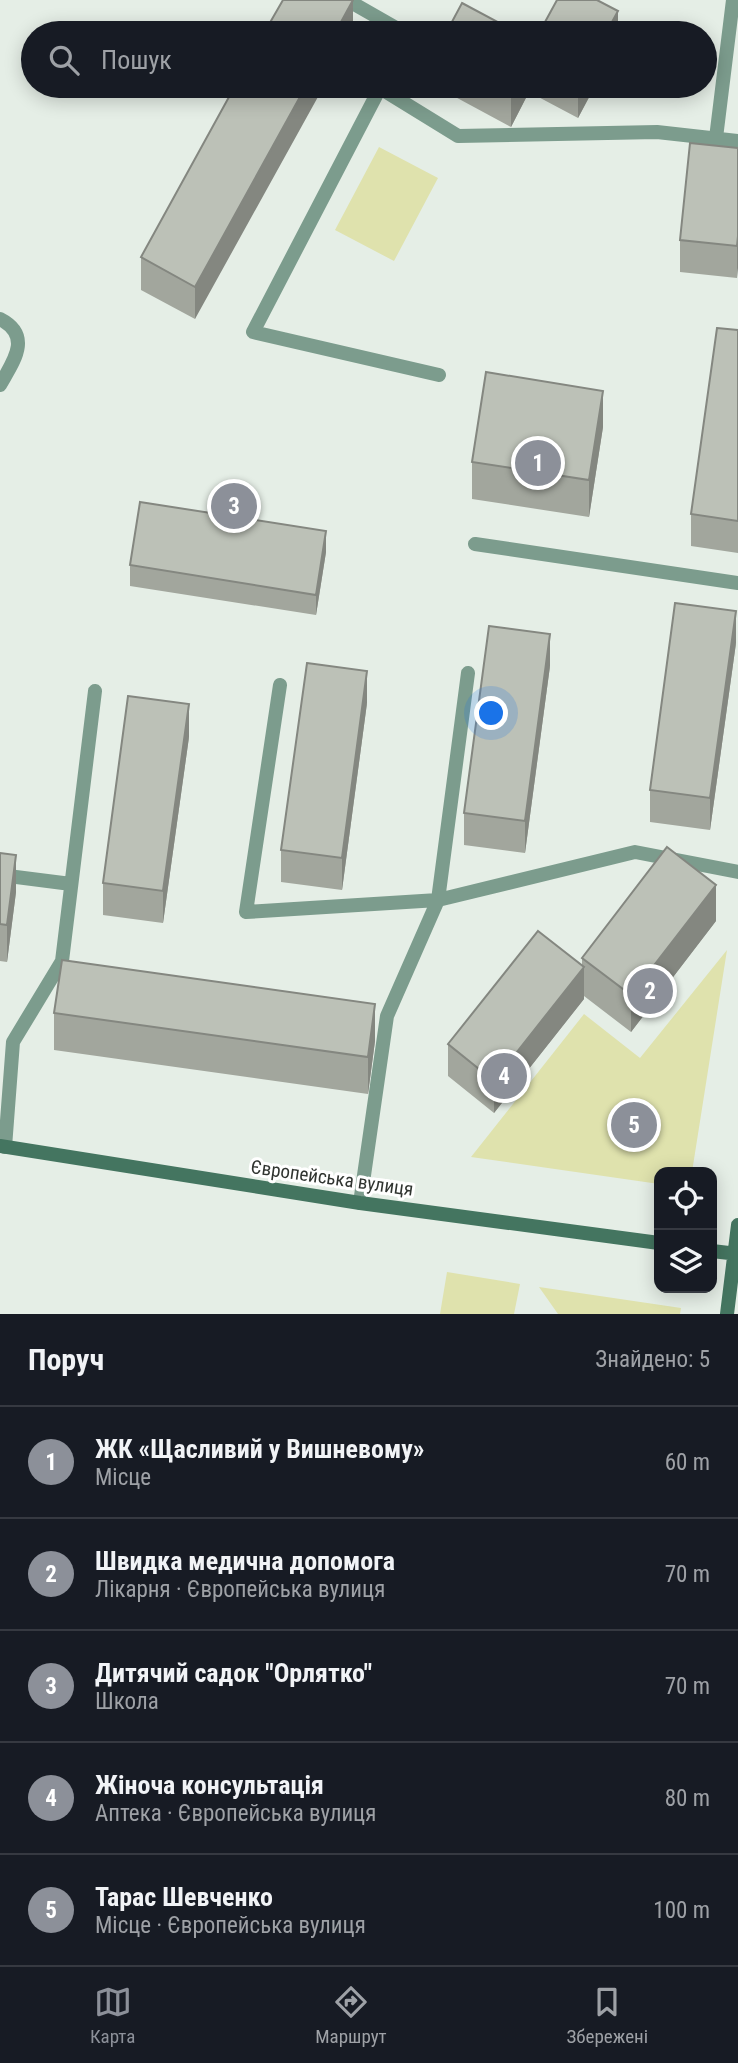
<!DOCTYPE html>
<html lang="uk">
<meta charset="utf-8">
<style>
:root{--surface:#171b24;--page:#242831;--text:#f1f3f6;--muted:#9ea1a6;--line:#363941;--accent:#8c9099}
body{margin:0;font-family:"Roboto Condensed",sans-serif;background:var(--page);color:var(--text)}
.controls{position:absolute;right:21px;bottom:21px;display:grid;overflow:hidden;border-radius:14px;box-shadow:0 4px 18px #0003}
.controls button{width:63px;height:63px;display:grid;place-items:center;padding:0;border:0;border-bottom:2px solid var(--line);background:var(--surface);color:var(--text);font:35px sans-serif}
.you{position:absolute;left:492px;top:714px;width:24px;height:24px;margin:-18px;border:5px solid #fff;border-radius:50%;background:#1a73e8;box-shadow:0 0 0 10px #1a73e833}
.badge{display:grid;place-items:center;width:46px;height:46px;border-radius:50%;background:var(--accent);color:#fff;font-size:23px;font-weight:700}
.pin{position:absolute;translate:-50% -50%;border:4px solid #fff;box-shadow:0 2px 7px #0006}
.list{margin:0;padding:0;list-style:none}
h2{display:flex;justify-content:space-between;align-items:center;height:91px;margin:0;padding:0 28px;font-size:30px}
h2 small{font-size:23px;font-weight:400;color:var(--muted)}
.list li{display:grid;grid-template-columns:46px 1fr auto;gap:21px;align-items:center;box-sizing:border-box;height:112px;padding:0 28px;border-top:2px solid var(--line)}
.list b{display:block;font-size:26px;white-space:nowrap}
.list p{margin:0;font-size:23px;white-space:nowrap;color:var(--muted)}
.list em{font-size:23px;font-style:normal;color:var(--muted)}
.icon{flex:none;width:38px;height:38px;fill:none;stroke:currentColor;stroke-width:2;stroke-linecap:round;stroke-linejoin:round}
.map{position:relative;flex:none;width:738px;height:1314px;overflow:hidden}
.search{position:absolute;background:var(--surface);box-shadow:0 4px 18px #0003;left:21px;right:21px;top:21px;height:77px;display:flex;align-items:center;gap:18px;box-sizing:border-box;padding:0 24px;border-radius:38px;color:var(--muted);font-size:26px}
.sheet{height:651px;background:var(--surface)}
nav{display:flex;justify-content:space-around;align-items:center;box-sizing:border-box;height:98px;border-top:2px solid var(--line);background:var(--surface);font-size:19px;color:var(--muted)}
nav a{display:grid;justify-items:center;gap:4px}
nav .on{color:var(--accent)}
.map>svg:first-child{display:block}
.green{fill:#dfe2ad}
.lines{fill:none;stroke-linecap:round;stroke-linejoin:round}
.lane{stroke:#7c9c8d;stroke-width:14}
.secondary{stroke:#447560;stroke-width:14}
.wall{fill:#a2a69d}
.shaded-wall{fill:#848780}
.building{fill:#bcc1b7;stroke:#848780;stroke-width:2}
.labels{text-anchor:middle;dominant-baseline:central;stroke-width:6;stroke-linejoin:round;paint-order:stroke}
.street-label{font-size:19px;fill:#303430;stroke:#fff}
</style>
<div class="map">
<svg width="738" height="1314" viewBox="0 0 738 1314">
<rect width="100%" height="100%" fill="#e5eee6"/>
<path class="green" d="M379 147 438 178 394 261 335 230Z
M727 950 692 1172H659V1184L471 1157 584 1014 640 1058Z
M447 1272 520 1284 514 1314H440Z
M539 1287 681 1308 680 1314H558Z"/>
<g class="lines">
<path class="lane" d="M347 0 405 33
M381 86 380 88 458 136 657 132 738 141
M380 88 253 332 439 375
M716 138 733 0
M0 319C33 336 13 362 0 385
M475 544 738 583
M280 685 246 912 438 900 468 673
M0 875 71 884
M5 1147 13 1042 62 961 95 691
M360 1203 387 1016 438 900 635 852 738 872"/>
<path class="secondary" d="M0 1146 360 1203 659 1243
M712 1251 738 1254
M727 1314 738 1225"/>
</g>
<path class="wall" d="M235 86 195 319 141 290V257Z
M435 86H595L578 118 529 92 511 127Z
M738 148 737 278 680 272V240Z
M738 330V553L691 546V514Z
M603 427 589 517 472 499V462Z
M326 552 316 615 130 586V565Z
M736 643 710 830 650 822V790Z
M550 666 525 853 464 845V813Z
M367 703 342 890 281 882V850Z
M189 737 163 923 103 915V883Z
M0 853 16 892 7 962 0 961Z
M716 921 631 1032 584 996V999L494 1113 448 1076V1044L582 965V958Z
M54 1013 375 1041 368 1094 54 1050Z"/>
<path class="shaded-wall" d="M353 0V33H335Z
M618 11V33H606Z
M306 86H324L195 319V287Z
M515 86H529V92L511 127V95Z
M578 86H595L578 118Z
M738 236V268L737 278V246Z
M603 391V427L589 517V480Z
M326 531V552L316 615V595Z
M736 611V643L710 830V798Z
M550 634V666L525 853V821Z
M367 671V703L342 890V858Z
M189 704V737L163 923V891Z
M16 855V892L7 962V925Z
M716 885V921L631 1032V995Z
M584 967V999L494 1113V1081Z
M375 1004V1041L368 1094V1057Z"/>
<path class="building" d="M283 0H353L335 33H264Z
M557 0H597L618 11 606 33H539Z
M462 3 518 33H446Z
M235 86H306L195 287 141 257Z
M494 86H515L511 95Z
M690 143 738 148V236L737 246 680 240Z
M717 328 738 330V521L691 514Z
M486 372 603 391 589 480 472 462Z
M140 502 326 531 316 595 130 565Z
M675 603 736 611 710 798 650 790Z
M489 626 550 634 525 821 464 813Z
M307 663 367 671 342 858 281 850Z
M128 696 189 704 163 891 103 883Z
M667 847 716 885 631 995 582 958Z
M0 853 16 855 7 925 0 924Z
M538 931 584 967 494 1081 448 1044Z
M62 960 375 1004 368 1057 54 1013Z"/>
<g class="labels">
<g class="street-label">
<text transform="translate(332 1178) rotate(8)">Європейська вулиця</text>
</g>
</g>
</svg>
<div class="controls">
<button><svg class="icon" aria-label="locate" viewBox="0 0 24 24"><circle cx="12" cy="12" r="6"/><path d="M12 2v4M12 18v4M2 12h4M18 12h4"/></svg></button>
<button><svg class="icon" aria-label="layers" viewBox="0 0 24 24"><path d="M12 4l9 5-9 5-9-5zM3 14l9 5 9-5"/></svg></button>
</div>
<div class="you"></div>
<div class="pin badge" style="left:538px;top:463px">1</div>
<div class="pin badge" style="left:650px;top:991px">2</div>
<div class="pin badge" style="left:234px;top:506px">3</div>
<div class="pin badge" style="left:504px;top:1076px">4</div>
<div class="pin badge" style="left:634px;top:1125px">5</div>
<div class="search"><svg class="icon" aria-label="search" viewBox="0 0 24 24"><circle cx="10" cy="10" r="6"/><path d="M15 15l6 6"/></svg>Пошук</div>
</div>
<section class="sheet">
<h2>Поруч<small>Знайдено: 5</small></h2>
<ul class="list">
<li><span class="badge">1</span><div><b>ЖК «Щасливий у Вишневому»</b><p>Місце</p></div><em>60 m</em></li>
<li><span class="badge">2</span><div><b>Швидка медична допомога</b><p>Лікарня · Європейська вулиця</p></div><em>70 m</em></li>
<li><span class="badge">3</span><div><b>Дитячий садок &quot;Орлятко&quot;</b><p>Школа</p></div><em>70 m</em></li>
<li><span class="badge">4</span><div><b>Жіноча консультація</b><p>Аптека · Європейська вулиця</p></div><em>80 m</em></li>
<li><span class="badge">5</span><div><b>Тарас Шевченко</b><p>Місце · Європейська вулиця</p></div><em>100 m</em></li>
</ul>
</section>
<nav>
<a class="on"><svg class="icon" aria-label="map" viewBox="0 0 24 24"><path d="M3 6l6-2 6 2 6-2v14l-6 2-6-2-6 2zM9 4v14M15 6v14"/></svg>Карта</a>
<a><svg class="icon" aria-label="directions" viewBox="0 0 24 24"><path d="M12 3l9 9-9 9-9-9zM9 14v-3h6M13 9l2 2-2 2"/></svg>Маршрут</a>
<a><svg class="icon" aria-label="saved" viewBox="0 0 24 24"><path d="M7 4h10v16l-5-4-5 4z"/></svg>Збережені</a>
</nav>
